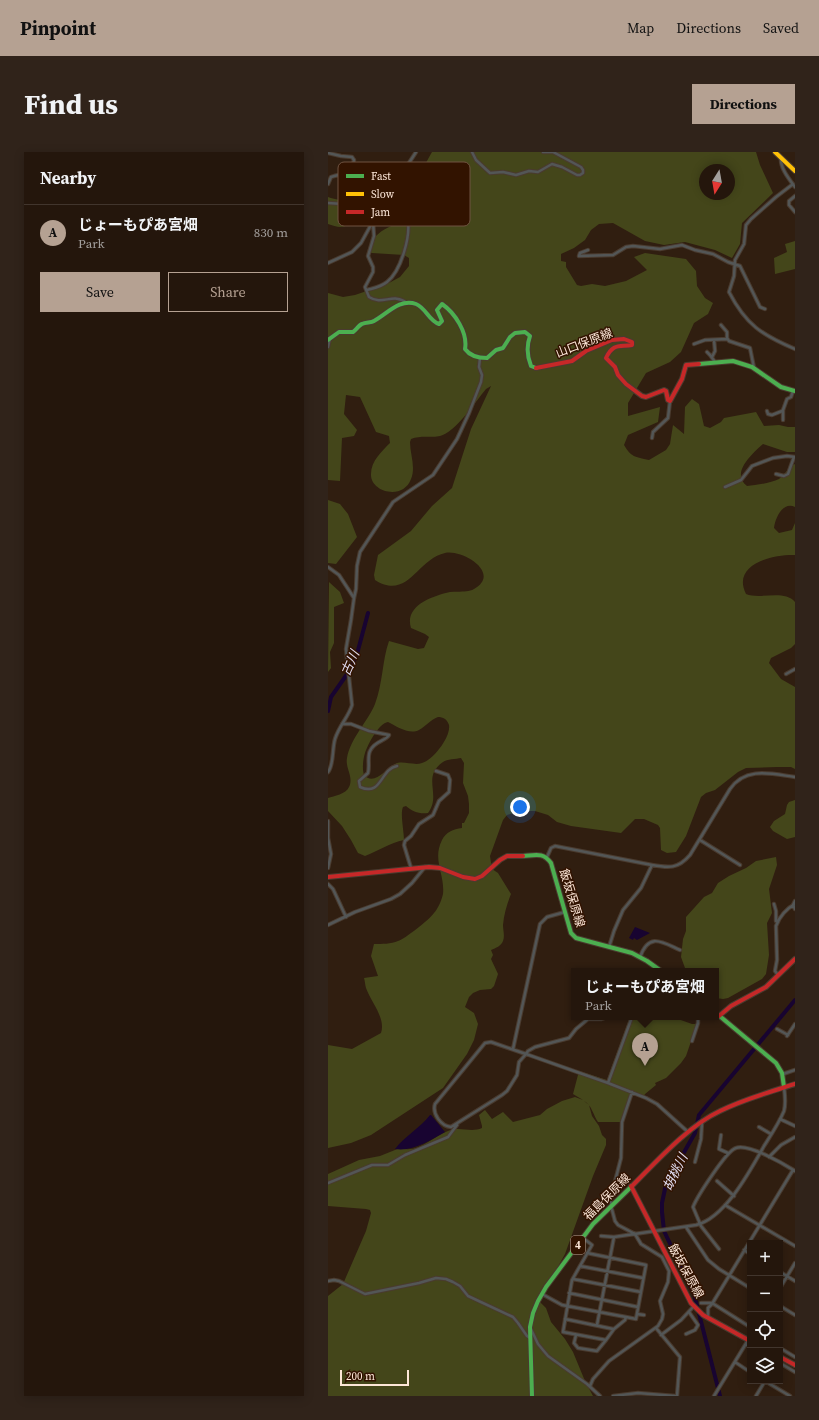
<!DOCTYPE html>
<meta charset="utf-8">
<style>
:root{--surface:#24160c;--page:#30231a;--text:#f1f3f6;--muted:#a39f9d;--line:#41352d;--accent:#b5a192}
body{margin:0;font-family:"Source Serif 4","Noto Sans JP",serif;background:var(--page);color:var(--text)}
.controls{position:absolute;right:12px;bottom:12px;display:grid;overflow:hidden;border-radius:0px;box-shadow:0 2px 10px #0003}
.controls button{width:36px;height:36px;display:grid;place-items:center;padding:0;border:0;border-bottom:1px solid var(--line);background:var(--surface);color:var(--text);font:20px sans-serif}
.compass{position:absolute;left:371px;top:12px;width:36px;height:36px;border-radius:50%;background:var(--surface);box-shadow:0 2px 10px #0003;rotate:191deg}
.scale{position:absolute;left:12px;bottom:10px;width:69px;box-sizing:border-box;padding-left:4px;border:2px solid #fde7d8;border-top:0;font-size:11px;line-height:14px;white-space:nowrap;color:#fde7d8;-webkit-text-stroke:3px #321300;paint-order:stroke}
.you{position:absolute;left:192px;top:655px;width:14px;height:14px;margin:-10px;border:3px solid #fff;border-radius:50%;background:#1a73e8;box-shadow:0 0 0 6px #1a73e833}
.badge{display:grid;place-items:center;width:26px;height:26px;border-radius:50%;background:var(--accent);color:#111;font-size:13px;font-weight:700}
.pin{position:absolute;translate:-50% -33px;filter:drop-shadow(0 1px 2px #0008)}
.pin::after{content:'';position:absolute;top:21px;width:14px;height:12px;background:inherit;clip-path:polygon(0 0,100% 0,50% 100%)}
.popup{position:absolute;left:243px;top:816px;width:148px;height:52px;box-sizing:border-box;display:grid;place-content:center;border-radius:0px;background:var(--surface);filter:drop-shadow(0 1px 3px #0005);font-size:13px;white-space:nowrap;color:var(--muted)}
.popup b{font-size:15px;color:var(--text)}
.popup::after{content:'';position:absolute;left:50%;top:100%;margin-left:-8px;border:8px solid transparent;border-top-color:var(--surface)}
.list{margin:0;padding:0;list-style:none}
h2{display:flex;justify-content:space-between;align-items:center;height:52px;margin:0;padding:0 16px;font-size:17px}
h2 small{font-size:13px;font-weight:400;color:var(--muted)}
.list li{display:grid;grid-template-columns:26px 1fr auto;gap:12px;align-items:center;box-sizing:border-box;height:56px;padding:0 16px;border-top:1px solid var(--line)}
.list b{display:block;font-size:15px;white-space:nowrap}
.list p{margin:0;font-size:13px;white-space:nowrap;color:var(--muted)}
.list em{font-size:13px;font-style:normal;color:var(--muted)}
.actions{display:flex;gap:8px;padding:12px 16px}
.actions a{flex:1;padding:9px 0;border:1px solid var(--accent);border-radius:0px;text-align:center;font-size:14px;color:var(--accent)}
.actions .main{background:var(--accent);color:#111}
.icon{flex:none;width:22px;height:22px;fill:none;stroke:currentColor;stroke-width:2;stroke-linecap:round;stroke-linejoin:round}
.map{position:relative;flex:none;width:467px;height:1244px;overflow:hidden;border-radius:0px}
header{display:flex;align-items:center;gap:24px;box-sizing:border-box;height:56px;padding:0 20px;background:var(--accent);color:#111}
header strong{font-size:19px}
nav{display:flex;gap:22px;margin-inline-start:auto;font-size:14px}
.intro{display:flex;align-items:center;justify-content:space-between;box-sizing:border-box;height:96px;padding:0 24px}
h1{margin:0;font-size:28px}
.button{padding:10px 18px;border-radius:0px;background:var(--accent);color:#111;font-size:14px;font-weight:700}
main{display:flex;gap:24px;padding:0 24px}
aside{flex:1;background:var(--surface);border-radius:0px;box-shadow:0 2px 10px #0003}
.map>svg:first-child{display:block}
.green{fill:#44461a;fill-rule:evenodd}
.water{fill:#180431}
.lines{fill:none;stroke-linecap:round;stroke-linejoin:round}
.river{stroke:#180431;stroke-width:4}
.street-casing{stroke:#4a3b2f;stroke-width:4.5}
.fast-casing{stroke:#4a3b2f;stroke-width:6}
.slow-casing{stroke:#4a3b2f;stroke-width:6}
.jam-casing{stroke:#4a3b2f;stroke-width:6}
.street{stroke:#535656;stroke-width:2.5}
.fast{stroke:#4caf50;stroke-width:4}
.slow{stroke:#ffc107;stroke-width:4}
.jam{stroke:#c62828;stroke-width:4}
.labels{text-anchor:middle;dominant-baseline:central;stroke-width:3;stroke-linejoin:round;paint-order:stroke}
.shield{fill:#321300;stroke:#c0a797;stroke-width:1}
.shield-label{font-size:11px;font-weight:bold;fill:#fde7d8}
.street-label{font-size:12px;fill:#fde7d8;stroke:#321300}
.water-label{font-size:13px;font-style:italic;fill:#e3dff4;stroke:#321300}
.key{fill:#321300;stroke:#6f5341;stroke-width:1}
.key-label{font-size:11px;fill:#fde7d8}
</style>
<header>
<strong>Pinpoint</strong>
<nav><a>Map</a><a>Directions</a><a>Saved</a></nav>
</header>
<div class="intro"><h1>Find us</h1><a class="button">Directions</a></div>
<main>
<aside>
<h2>Nearby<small></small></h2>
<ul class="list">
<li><span class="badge">A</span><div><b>じょーもぴあ宮畑</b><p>Park</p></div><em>830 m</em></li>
</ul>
<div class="actions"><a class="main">Save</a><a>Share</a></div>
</aside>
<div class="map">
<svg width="467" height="1244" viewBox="0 0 467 1244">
<rect width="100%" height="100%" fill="#301e10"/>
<path class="green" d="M104 0H428L432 13 445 41 414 71 412 92 404 106 387 98 357 90 336 93 317 89 285 71 271 72 263 78 257 88 246 96 233 102V109L238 110V115L249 133 253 134 264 132 277 134 298 129 319 118 306 105 317 101 358 107 368 119 369 134 377 146 385 151 380 162 366 171 353 200 342 210 318 221 300 251V264L332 255 330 270 300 283 296 293C303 305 307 305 321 308L338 298 342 292 345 273 356 282 357 255 364 247 371 252 376 274 382 276 393 270 396 266 428 260 436 274 451 273 460 275H467V300H459L435 292C425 301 402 321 419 334 428 333 443 331 451 327 457 323 460 315 467 312V355C455 349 447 366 446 376L451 381 464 378 467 371V403C446 402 403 412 418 442 432 448 456 437 467 450V492L463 496 443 506 441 511 453 527 467 535V617L463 615H449L418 616 410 620 387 638 378 641 373 645 358 684 348 700 339 701 333 698 332 676 330 673 316 667H307L293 681 243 674 229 670 220 663 207 659H192L179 663 175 668 162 704 164 717 170 721 183 742C179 752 176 762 175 773 175 778 177 784 175 789 173 794 168 796 163 798L165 803 163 807 170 822 166 834 163 837 152 838 145 841 141 845 137 855 146 861 150 872 146 888 139 902 115 936 43 983 23 991 0 996V893L24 897 53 881C58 866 43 850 38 836 37 833 37 829 36 826L50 824 43 804 46 792C54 792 63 792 70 789 77 787 102 767 106 761 110 757 114 747 115 742 117 722 104 708 114 688 118 680 125 677 134 676V671H136L141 661V652L140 644 135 631 136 611 133 606C128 607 119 607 115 610 93 625 114 643 100 661 91 662 85 660 78 654L75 655C72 662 76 679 76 688 62 691 50 699 37 704L30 701 23 688 14 674 0 659V646C6 644 18 642 21 635 26 625 17 616 19 606 22 587 40 569 47 552 55 531 54 509 61 489L90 497 96 496 101 485 97 482 83 476C76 454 104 444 122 440 129 439 139 441 146 437 174 421 134 397 117 401 89 407 80 449 47 428L46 423 50 403 83 379 104 354 124 336 143 277 163 234 158 237C148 249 127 281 112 284 102 286 93 283 83 287L82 290C82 302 88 315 83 327 75 349 42 340 43 322 43 309 54 299 62 291L61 284 48 280 32 245 18 243 16 262 29 278 26 284 14 286 12 329 0 328V141L15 145 27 143 59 132 72 125 81 114V106L76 103 44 101 41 100C42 76 74 71 92 63 91 57 89 51 89 44 88 29 97 12 104 0ZM377 18H401V42H377ZM110 565C115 565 119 567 121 573 123 585 105 608 94 611 86 614 74 608 67 612 58 617 46 634 36 623 34 617 35 607 37 601 40 592 51 571 60 570 68 574 81 583 91 578 98 574 102 568 110 565Z
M0 45C7 48 19 48 24 53 33 62 23 75 12 75 9 75 4 73 0 72Z
M467 89V117L447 122 446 106 459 100 457 92Z
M0 348 12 352 20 362 29 385 8 412 0 411Z
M1 430 12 440 16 451 6 455V491L2 500 3 516 0 520Z
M467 648V685L459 687 445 679 442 675 446 669 457 662 459 653 461 650Z
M448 705 449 713 441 737 444 761 439 771 441 803 438 822 434 827 400 846 395 847 388 846V819H360L357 816 353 805 355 787 358 779V765L376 745 384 741 390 731 401 724 418 716 428 709Z
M302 865H348L350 867 364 872H369L358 904 353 911 338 926 327 931 328 933 317 942 315 946 304 942 292 970H270C265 963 264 953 256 949L261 953 264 964 271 974 274 983 278 987V993L265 1024 237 1102 211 1149 218 1156 223 1170 237 1187 245 1200 257 1229 265 1244H0V1144L15 1132 38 1079 43 1061 42 1058 38 1057 0 1054V1022L31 1008 52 1004 72 996C90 1002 104 985 120 979 131 974 143 981 154 976V974L151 963 157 958 164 967 175 960 185 970 212 963 219 957 234 949 247 945 255 948 245 942 251 919 279 928Z"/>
<path class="water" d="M307 775 322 781 309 788 306 786 305 788 301 786Z
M102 963H103L117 980C103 988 84 1000 67 997 77 984 92 976 102 963Z"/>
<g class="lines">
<path class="river" d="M0 559 3 545 22 518 29 502 40 461
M392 1244 366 1142 336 1079 334 1060V1051L338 1032 367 981 371 963 467 848"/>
<g class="street-casing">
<path id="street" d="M144 0 148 8 162 21 175 20 188 23 201 19 210 20 224 12 234 15 249 23H252L255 21V18L253 15 225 0
M215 0H225
M0 1 13 4 24 5 26 8C23 25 16 20 3 25L0 32
M453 6C452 16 461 27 467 35
M465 32 448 45 423 67 418 73 416 92 407 108 406 124 401 140C418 173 434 183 467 197
M467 44 461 49V53L467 60
M0 51 15 52C22 63 37 61 45 70L46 84 40 104 45 115V120L37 135 41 145C55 154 65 140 79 151
M15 52 18 45 22 44 69 51
M260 98 252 101 251 104 285 103 298 95 305 94 332 97 354 93 367 98 385 102 400 110 412 114 432 155 437 157
M0 111 24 100 33 91 44 71
M39 138C46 136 53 135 59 130 73 119 84 82 79 65 77 56 67 52 68 41 69 26 80 13 88 0
M393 173 399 180V186L401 189 422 196 426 216
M366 192 377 188 399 187
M0 195 2 186
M379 200 382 203 387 210
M384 205 387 199 386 188
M439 259 440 262 444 263 454 259
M455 268V258L459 247 463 245 465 239
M324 286 325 280 340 266 342 249
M448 322 456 324 460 322 466 305
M397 335 413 328 424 314 445 306 459 304 467 305
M0 415 11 423 26 446
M458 522 467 517
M14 572H23L41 579 61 583C58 589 46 589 42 599 39 605 42 614 40 621L31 629 32 635C54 645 52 617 69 614
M0 620C6 613 4 597 7 587 11 574 21 564 24 553L18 497 23 468 26 446 28 437 29 414 32 400 65 350 105 323 129 287 141 261 153 230 154 223 151 215 152 206
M0 669V686L3 702 0 716
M372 688 412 713
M219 705 223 696 227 694 324 713C341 716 350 717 362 703L402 637C418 614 444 622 467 625
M83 716 76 693 77 689 83 684 91 672 105 663 111 649 121 640 122 628 120 623 108 619
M0 732 5 737 18 765
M467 749 465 753 467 757
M446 752 448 759V769L450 770
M0 773 27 760 63 747 72 742 84 731 97 715
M281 795 286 779 295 758 313 736 324 713
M312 805C321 780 334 790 352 798
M450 823 447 819 449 808 448 774C451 765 459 756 467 752
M279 865 273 867H260L248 877 241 886 207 895 200 899 198 902 163 890 157 891 107 952C104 962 113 974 123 975L174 943 179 939 189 923 191 910 198 902 280 931 318 946 329 952 360 980
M449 877 460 883
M459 884 467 872
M364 889 370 871V865
M185 897 212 772 219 765 237 760
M455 922 467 918
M280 931 304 865
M452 967 467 974
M431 975 443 982
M393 983 391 997 400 1001
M441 1005 453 993 467 985
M367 1010 373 987 374 970
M389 1029 406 1044
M0 1031 44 1013H60L77 1003 120 985 129 973
M397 1053 467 1094
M358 1075 380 1108 391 1117 422 1136
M273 1084 286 1085
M255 1086 264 1093 244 1128 235 1180 278 1188 286 1177 297 1168 298 1165 308 1167 318 1113 259 1101
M391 1097 373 1074 365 1055C369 1045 398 999 408 996 420 991 456 1012 467 1019
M416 1098 422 1102
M252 1114 315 1126
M452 1120 467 1129
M245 1127 313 1140
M0 1129 6 1128 11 1129 37 1142 91 1131 108 1126 118 1127 125 1130 132 1134 140 1144 185 1165 190 1171 199 1184 202 1186
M452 1136 467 1111
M241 1141 310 1155
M214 1142 234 1153 298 1165
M373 1151H384L422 1175
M452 1154 467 1163
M309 1162 316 1163
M380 1165V1156L384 1152 465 1018
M237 1167 285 1177
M269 1173 286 1085 368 1073C397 1066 422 1019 436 994 443 983 451 971 456 959 458 952 457 943 456 935
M202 1175 210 1192 220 1204 259 1232 272 1244
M328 1176 352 1205 349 1244
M358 1182 367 1178 370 1173 361 1160
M248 1183 246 1191 250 1196 269 1199 278 1188
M333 1183 353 1168 366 1154
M418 1192 422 1195
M452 1196 467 1205
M407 1210 422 1220
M452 1211 467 1220
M437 1229 462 1244
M262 1234 265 1227 281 1209 330 1174 334 1167 335 1162 332 1149 340 1130 341 1119 334 1105 313 1092 307 1082 290 1073 287 1069 283 1054V1045L293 1006 294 970 304 940
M285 1244 310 1241 347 1244
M386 1244 422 1185
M428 1244 437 1229"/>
</g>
<g class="fast-casing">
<path id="fast" d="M0 188 11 180H25C28 178 31 173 34 172 38 170 43 171 46 169 59 162 72 146 88 152 98 156 101 169 111 172L114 169 109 158 114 152C127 161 140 181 137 197 142 204 151 206 159 206L168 198 175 196 182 185 187 181 197 180 202 184C198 195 199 204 203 214L208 216
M371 212 405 209 424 215 453 235 467 239
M195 704C208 703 215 700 223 711L243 781 248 786 304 801 319 809 333 819
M388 861 448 911 454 921 456 935
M204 1244 202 1175 205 1161 210 1149 218 1135 265 1072 304 1034"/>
</g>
<g class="slow-casing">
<path id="slow" d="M447 0 467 19"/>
</g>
<g class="jam-casing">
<path id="jam" d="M208 216 244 209 258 199 284 188 296 187 304 190V193C291 195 285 191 278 206L287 215 290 223 298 232 314 244 318 245 336 238 338 239 340 248 342 249 354 227 358 213 371 212
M0 725 101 715 112 716 135 725 147 727 154 724 172 708 179 704H195
M391 864 403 854 438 835 467 807
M303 1034 363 1151 375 1163 422 1189
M304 1034C329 1009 360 974 392 959 416 947 442 940 467 932
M452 1205 467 1213"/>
</g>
<use href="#street" class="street"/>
<use href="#fast" class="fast"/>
<use href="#slow" class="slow"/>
<use href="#jam" class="jam"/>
</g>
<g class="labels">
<rect class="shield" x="243" y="1084" width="14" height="18" rx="3"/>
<g class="shield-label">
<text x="250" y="1093">4</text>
</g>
<g class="street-label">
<text transform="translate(256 191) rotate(-21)">山口保原線</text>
<text transform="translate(244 746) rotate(73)">飯坂保原線</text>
<text transform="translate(279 1045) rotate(-45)">福島保原線</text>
<text transform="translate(358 1119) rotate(61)">飯坂保原線</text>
</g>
<g class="water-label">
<text transform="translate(22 511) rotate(-66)">古川</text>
<text transform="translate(347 1020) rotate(-64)">胡桃川</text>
</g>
</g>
<rect x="10" y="10" width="132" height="64" rx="6" class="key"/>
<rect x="18" y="22" width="18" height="4" fill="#4caf50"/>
<rect x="18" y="40" width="18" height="4" fill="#ffc107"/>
<rect x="18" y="58" width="18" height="4" fill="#c62828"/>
<g class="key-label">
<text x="43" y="28">Fast</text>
<text x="43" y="46">Slow</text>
<text x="43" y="64">Jam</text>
</g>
</svg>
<div class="controls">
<button>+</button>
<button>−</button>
<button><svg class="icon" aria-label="locate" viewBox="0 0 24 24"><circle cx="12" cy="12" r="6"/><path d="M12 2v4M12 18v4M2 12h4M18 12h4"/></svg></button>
<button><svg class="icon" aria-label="layers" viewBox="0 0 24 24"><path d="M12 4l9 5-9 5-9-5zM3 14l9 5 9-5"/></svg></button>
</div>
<svg class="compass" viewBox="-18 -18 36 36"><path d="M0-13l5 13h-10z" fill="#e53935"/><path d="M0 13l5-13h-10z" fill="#a39f9d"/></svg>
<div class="scale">200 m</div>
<div class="you"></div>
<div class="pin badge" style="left:317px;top:914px">A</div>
<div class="popup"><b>じょーもぴあ宮畑</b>Park</div>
</div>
</main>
